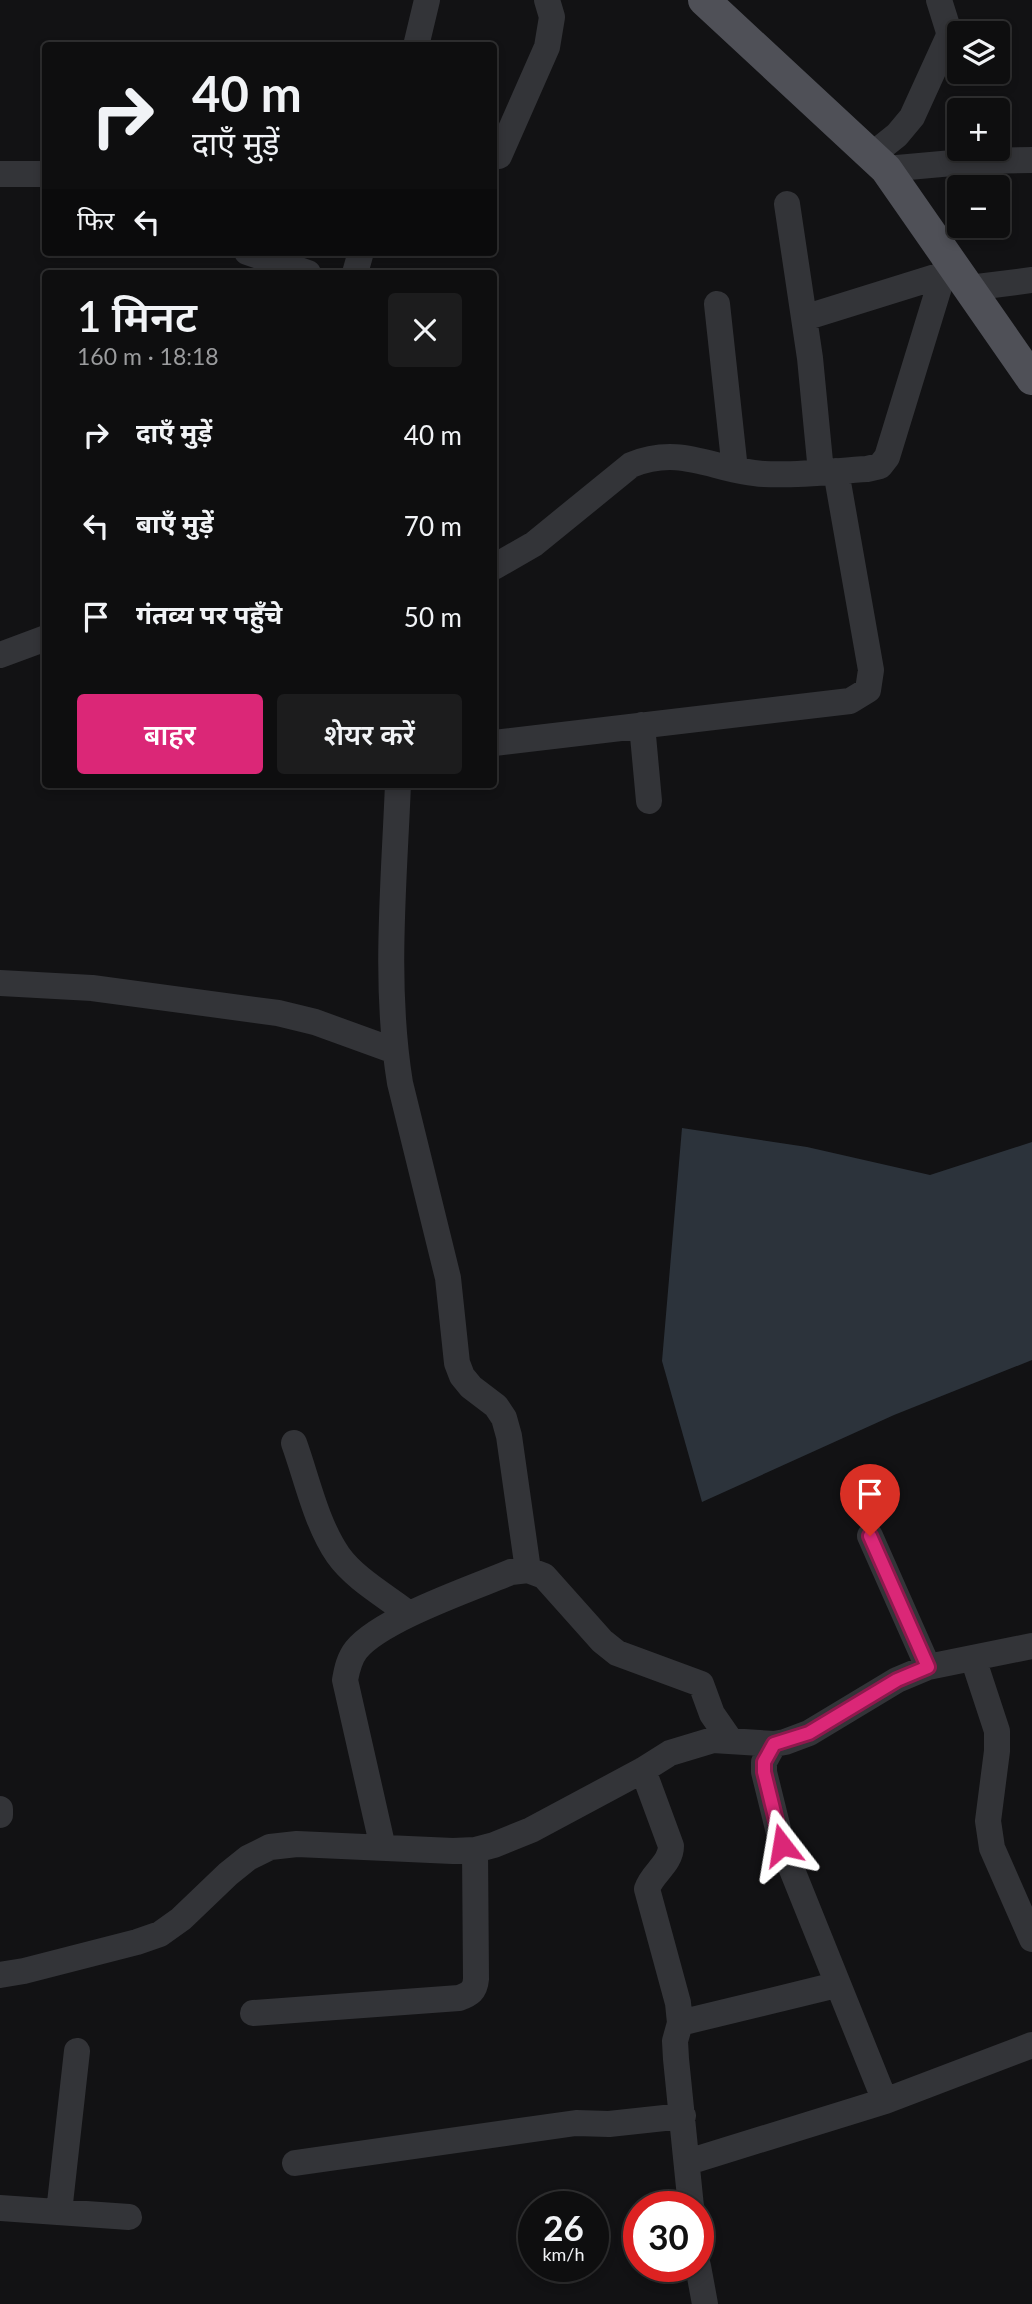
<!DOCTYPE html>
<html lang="hi">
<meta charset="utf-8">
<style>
body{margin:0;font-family:Lato,"Noto Sans Devanagari",sans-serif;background:#1c1c1d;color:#f1f3f6;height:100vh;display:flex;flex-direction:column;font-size:26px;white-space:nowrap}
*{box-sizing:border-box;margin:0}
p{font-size:23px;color:#9b9c9e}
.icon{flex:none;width:38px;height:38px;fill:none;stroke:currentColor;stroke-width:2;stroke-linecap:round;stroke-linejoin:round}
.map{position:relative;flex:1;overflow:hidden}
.details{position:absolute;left:42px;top:270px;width:455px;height:518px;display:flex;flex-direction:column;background:#0e0e0f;border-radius:7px;box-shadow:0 4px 10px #0003,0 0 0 2px #2e2e2f}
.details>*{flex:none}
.hud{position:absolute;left:42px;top:42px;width:455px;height:214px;border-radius:7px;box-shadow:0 4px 10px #0003,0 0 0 2px #2e2e2f;background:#0e0e0f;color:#f1f3f6;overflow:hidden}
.buttons{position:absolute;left:947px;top:21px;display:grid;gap:14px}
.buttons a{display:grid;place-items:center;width:63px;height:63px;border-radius:7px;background:#0e0e0f;box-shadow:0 4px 10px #0003,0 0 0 2px #2e2e2f;font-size:35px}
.speed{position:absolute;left:518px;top:2191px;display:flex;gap:14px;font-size:35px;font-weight:700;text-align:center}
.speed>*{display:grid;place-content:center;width:91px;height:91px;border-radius:50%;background:#0e0e0f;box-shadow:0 4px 10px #0003,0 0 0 2px #2e2e2f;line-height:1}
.speed small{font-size:18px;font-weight:400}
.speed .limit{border:10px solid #d22;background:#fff;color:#111}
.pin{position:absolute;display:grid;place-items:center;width:60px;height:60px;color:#fff;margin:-72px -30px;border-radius:50% 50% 50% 0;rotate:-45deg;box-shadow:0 0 7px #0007}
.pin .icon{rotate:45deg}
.me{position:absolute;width:77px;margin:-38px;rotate:346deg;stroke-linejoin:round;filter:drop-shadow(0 0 5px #0008)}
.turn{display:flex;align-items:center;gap:24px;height:147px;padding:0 35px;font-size:32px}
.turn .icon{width:91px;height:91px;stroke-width:2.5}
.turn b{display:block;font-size:49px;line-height:60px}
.then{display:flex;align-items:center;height:66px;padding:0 35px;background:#0003;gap:14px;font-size:26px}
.round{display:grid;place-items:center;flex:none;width:74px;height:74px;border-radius:7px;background:#1c1c1d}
.overview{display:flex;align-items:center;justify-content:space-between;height:119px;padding:0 35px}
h1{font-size:42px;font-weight:600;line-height:52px}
.action{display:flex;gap:14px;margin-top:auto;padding:14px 35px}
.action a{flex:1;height:80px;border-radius:7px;background:#db2777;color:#fff;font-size:28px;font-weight:600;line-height:80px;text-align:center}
.action a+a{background:#1c1c1d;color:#f1f3f6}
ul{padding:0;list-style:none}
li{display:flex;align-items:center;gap:21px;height:91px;padding:0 35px}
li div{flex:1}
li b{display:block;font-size:26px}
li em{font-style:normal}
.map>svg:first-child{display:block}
</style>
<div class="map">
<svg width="1032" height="2304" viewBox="0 0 1032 2304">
<rect width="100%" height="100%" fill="#121214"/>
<path fill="#2c333b" d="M682,1128L807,1147L930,1175L1032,1142V1360L894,1415L702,1502L662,1361Z"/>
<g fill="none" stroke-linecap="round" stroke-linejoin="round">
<path stroke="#333438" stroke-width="26" d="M416,46L427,0
M872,155L897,135L912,117L948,38L949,32L939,0
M499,156L547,47L552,17L547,0
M886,169L975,161L1032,160
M0,174H46
M787,204L810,358L821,472
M247,252L308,273
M355,273L361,252
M969,288L1032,280
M717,304L735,470
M804,318L942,275
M494,567L534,544L631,465C682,444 714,471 764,474C798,476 834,471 867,469L880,466L887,457L948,258
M0,655L46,638
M642,725L649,801
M494,743L850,701L868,690L871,670L836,471
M398,784C394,883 384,985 400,1083L448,1278L457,1363L462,1376L471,1387L496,1406L504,1418L509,1436L528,1570
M0,983L92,988L278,1013L315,1022L395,1051
M294,1443C307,1479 316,1523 338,1555C355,1579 386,1596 409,1614
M870,1536L928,1667
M973,1658L997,1731V1751L988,1821L992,1848L1032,1939
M643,1770L671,1846C671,1864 652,1873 647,1889L678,2003L680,2023L675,2041L676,2059L691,2207
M0,1809V1815
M383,1848L345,1680C347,1669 349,1659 356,1650C381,1619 473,1588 511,1572L528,1570L544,1576L602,1641L617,1653L701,1684L712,1714L730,1740
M0,1975L24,1971L137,1942L160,1934L181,1919L228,1874L248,1858L270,1847L297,1844L453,1851L475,1850L494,1845L531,1830L643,1770L670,1753L713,1740L774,1744L785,1742L809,1733L897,1680L928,1667L1032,1646
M253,2013L459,1998C470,1994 475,1991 476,1979L475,1850
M680,2023L836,1985
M885,2101L1032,2045
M688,2162L885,2101L782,1845L764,1772V1762L774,1744
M295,2163L576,2123L609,2124L683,2116
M0,2208L129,2217
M59,2212L77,2051
M698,2266L705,2304"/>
<path stroke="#4f5057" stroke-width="32" d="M704,0L886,169L1032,379"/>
</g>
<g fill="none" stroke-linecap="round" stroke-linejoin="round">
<g stroke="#8e194d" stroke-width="18">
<path id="route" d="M782,1845L764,1772V1762L774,1744L809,1733L897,1680L928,1667L870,1536"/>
</g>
<use href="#route" stroke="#db2777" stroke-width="12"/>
</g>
</svg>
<div class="buttons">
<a><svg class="icon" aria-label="layers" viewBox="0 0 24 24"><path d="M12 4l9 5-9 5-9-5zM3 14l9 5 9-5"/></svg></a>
<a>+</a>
<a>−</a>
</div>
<div class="speed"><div>26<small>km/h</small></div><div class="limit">30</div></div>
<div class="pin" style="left:870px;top:1536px;background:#d93025"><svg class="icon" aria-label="arrive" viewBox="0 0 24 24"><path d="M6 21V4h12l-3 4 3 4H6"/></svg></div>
<svg class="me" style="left:782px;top:1845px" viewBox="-20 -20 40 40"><path d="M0-17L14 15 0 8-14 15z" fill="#db2777" stroke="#fff" stroke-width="4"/></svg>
<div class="hud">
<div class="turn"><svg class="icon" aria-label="right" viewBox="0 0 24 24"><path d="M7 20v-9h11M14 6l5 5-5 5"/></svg><div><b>40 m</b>दाएँ मुड़ें</div></div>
<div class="then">फिर<svg class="icon" aria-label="left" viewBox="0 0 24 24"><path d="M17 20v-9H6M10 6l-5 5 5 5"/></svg></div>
</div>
<section class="details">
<div class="overview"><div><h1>1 मिनट</h1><p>160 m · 18:18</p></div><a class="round"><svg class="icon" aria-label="close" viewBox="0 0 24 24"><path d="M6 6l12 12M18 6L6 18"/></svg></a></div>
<ul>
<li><svg class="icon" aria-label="right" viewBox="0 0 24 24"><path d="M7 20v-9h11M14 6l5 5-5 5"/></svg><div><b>दाएँ मुड़ें</b></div><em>40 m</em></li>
<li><svg class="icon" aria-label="left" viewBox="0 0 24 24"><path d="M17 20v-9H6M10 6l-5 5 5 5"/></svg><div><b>बाएँ मुड़ें</b></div><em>70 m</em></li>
<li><svg class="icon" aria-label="arrive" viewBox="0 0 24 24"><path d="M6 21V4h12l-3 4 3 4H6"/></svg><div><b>गंतव्य पर पहुँचे</b></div><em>50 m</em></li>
</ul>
<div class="action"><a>बाहर</a><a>शेयर करें</a></div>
</section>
</div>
